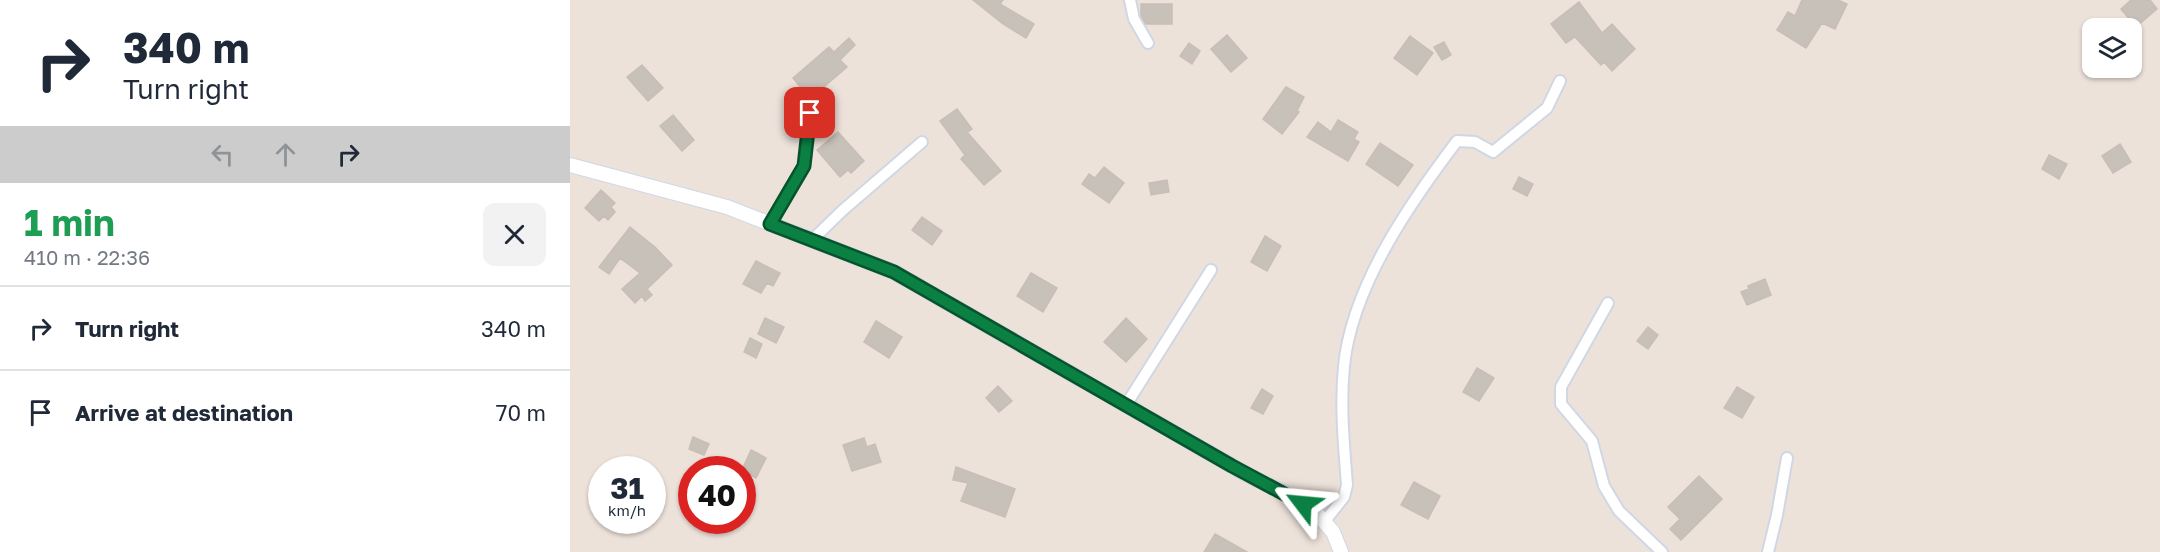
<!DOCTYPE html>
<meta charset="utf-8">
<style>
body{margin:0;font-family:"Golos Text",sans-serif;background:#f2f2f3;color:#1f2937;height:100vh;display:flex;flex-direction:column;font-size:22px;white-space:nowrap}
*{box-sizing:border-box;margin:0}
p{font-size:20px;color:#747a83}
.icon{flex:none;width:33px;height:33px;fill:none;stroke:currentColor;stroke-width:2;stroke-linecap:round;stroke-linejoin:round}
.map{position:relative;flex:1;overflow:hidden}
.drawer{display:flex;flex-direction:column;background:#fff;width:570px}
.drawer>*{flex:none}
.top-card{background:#fff;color:#1f2937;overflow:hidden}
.tools{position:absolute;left:1512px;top:18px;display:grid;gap:12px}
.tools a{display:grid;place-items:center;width:60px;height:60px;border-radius:12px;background:#fff;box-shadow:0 2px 4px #0004;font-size:30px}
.speed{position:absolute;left:18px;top:456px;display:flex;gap:12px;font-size:30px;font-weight:700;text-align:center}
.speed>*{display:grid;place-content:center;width:78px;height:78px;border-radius:50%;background:#fff;box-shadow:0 2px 4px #0004;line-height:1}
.speed small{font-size:15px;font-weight:400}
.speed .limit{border:9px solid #d22;background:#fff;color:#111}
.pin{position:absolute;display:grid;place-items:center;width:51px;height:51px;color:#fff;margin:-26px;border-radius:12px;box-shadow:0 3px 9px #0006}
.me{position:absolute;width:66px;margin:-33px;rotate:299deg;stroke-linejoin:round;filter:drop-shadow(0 0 4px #0008)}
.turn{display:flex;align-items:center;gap:21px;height:126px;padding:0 24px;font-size:27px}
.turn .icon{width:78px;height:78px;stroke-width:2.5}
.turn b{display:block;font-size:42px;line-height:51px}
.lanes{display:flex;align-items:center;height:57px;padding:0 24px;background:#0003;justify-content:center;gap:30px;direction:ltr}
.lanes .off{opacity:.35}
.round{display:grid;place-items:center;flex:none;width:63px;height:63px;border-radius:12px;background:#f2f2f3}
.head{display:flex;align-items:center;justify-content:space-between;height:102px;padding:0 24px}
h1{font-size:36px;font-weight:700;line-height:45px;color:#1e9e55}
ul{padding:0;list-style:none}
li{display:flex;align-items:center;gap:18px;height:84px;padding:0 24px;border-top:2px solid #e0e1e3}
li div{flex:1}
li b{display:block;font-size:22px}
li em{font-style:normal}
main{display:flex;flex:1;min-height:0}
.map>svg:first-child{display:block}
</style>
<main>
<section class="drawer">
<div class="top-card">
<div class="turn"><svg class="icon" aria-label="right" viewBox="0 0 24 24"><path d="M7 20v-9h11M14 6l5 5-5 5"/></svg><div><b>340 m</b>Turn right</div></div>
<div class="lanes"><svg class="icon off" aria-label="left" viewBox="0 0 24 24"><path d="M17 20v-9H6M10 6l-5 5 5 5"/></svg><svg class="icon off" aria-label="ahead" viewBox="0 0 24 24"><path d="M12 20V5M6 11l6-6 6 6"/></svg><svg class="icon" aria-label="right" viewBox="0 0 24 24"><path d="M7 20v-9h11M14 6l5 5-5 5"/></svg></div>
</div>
<div class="head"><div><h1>1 min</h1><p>410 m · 22:36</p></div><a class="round"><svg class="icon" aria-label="close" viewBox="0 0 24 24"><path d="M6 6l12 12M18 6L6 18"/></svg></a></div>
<ul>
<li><svg class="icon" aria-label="right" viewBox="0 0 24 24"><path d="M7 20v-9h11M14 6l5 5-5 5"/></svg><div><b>Turn right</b></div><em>340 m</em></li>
<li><svg class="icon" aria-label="arrive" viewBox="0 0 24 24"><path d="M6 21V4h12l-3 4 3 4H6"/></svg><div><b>Arrive at destination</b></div><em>70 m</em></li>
</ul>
</section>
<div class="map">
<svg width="1590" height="552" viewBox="0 0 1590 552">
<rect width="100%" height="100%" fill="#ede2da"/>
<path fill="#c7c1b9" stroke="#c9beb4" stroke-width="1.5" d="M403,0H433L430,4L464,24L456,38L433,24Z
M1232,0H1268L1277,4L1265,29L1252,23L1236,48L1207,30L1218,12L1225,16Z
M1561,0H1580L1587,9L1566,27L1551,9Z
M1009,2L1032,33L1042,24L1065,49L1042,71L1034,62L1031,65L1005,37L996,43L981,24Z
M571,4H602V24H575L571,16Z
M657,35L677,58L661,72L641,49Z
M840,36L863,53L847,75L824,58Z
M279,38L285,45L270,60L277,67L240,99L223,78L259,47L264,52Z
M874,42L881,55L872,60L864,47Z
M619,43L630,51L622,64L610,56Z
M72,65L93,88L78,101L57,77Z
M716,87L734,97L727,111L729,112L712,134L693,119Z
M387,109L402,129L397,132L431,171L414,185L391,159L395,155L370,121Z
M103,115L124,140L112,151L90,126Z
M768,120L788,132L784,139L789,142L778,161L737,137L748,122L761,132Z
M268,132L294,161L281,173L278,170L270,177L247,150Z
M810,143L843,165L828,186L796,164Z
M1550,144L1561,162L1543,173L1532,156Z
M1479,155L1497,164L1489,179L1472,169Z
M534,167L554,183L539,203L512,184L519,174L525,178Z
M949,177L963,184L957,196L943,189Z
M597,180L599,192L581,195L579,183Z
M31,190L45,203L41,207L45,212L38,220L34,216L29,221L15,208Z
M352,217L372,231L362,245L342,230Z
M60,227L85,247L102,265L77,289L82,295L75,301L72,296L65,303L52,289L70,273L50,258L39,274L29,267Z
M695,236L711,246L697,271L681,262Z
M186,261L210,273L203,286L197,283L191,293L173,284Z
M461,273L487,288L473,312L447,296Z
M1195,279L1201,295L1177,305L1171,292L1179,289L1178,286Z
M195,318L214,327L206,343L188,334Z
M556,318L577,339L556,362L534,342Z
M306,321L332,337L319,358L294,342Z
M1078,327L1088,335L1078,349L1067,341Z
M180,338L192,344L186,358L174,352Z
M907,368L924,378L909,401L893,392Z
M428,386L442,401L429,412L416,398Z
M1167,387L1184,397L1172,418L1154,408Z
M692,389L703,396L693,414L681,408Z
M123,437L139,444L134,455L119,449Z
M294,438L297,447L305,444L311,462L282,471L273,445Z
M181,450L196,458L186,478L172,470Z
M386,467L445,489L435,517L391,501L398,483L383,480Z
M1129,476L1152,499L1111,540L1100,529L1110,519L1098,507Z
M844,482L870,496L858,519L831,505Z
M645,534L677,552H634Z"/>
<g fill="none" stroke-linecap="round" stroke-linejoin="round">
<g stroke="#d0d7e4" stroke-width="14">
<path id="minor" d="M560,0L564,19L578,43
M200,224L234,166L240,113
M241,241L273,210L352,142
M1038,303L991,387V404L1022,441L1034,486L1049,511L1092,552
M556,405L641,270
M755,521L774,497L777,485C774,445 770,406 774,366C782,286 840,203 887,141L905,142L923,152L977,108L990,81
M1198,552L1207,515L1217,458"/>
</g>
<g stroke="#d0d7e4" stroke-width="16">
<path id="tertiary" d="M0,165L157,207L324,272L676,474L716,494L748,515L763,532L771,552"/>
</g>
<use href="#minor" stroke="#fff" stroke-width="10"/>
<use href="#tertiary" stroke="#fff" stroke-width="14"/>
</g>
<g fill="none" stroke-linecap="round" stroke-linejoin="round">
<g stroke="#07532c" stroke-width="15">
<path id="route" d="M240,113L234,166L200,224L324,272L662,466L733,504"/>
</g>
<use href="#route" stroke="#0b8043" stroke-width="10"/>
</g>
</svg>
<div class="tools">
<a><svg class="icon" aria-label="layers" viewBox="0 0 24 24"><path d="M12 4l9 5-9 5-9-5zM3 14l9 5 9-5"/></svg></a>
</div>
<div class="speed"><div>31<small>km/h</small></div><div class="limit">40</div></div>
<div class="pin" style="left:240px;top:113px;background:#d93025"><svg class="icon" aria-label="arrive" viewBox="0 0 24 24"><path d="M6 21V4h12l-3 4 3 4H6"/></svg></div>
<svg class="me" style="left:733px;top:504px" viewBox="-20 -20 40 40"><path d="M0-17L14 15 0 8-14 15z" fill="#0b8043" stroke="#fff" stroke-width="4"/></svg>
</div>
</main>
